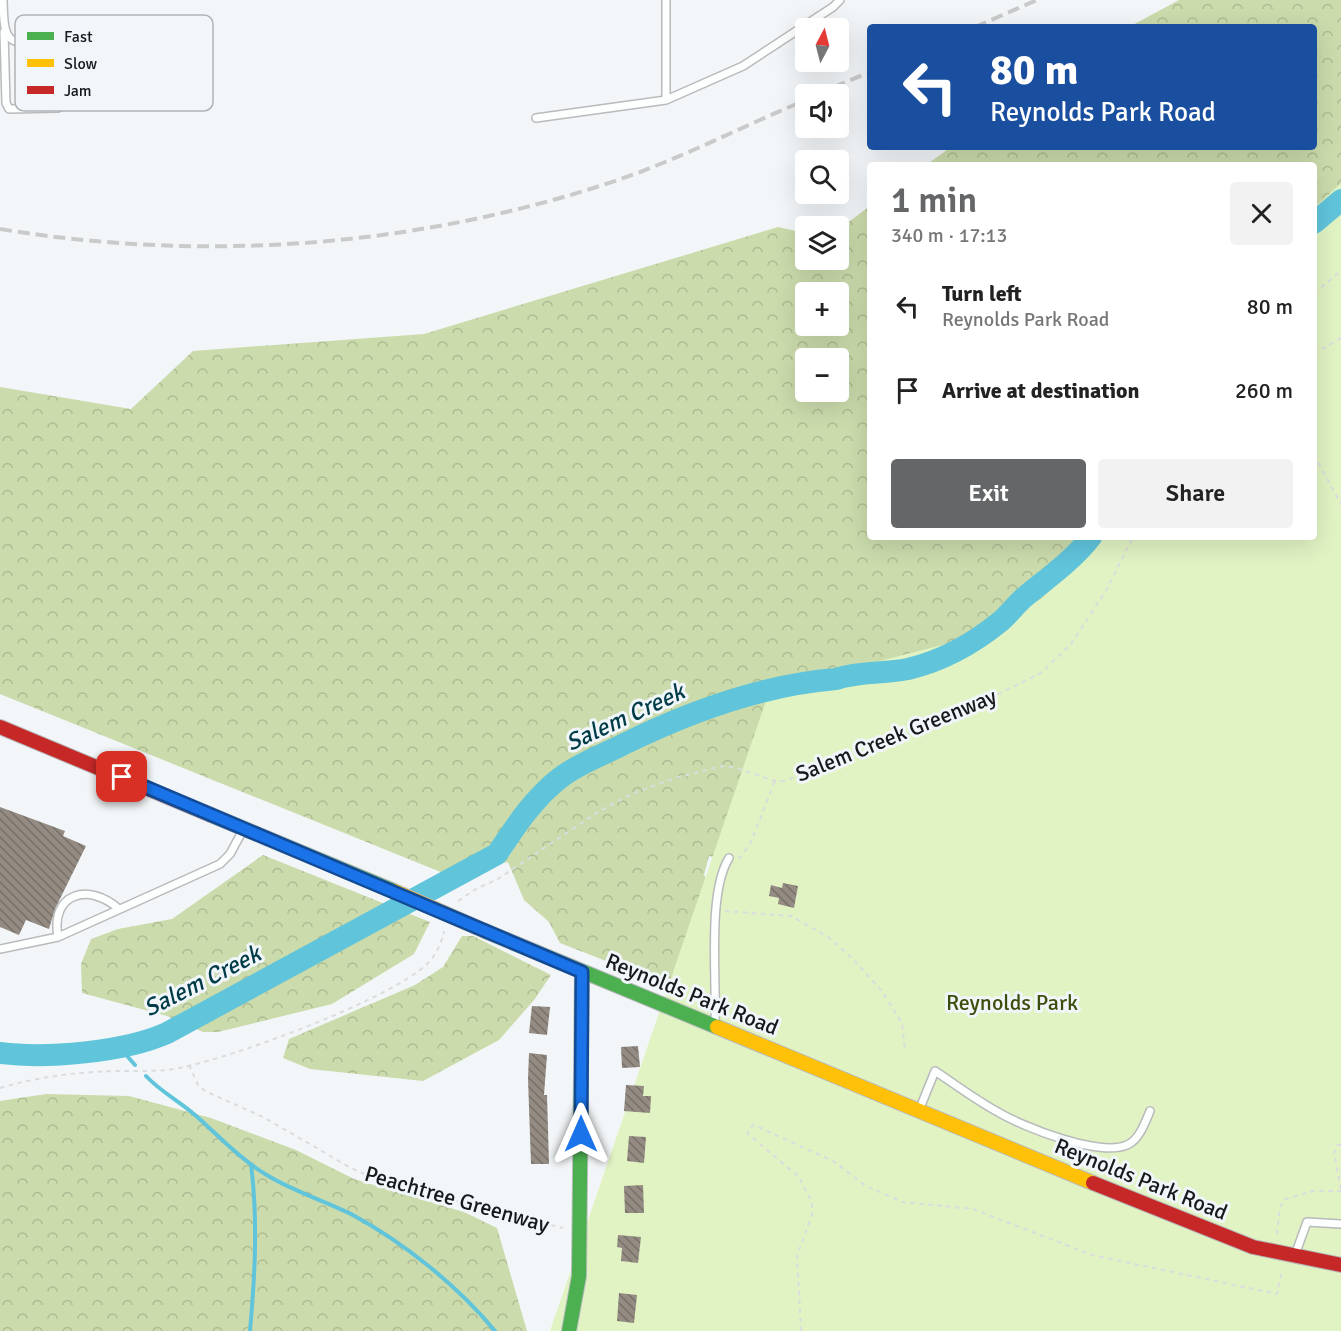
<!DOCTYPE html>
<meta charset="utf-8">
<style>
body{margin:0;font-family:Signika,sans-serif;background:#f2f2f2;color:#222;height:100vh;display:flex;flex-direction:column;font-size:22px;white-space:nowrap}
*{box-sizing:border-box;margin:0}
p{font-size:20px;color:#767676}
.icon{flex:none;width:33px;height:33px;fill:none;stroke:currentColor;stroke-width:2;stroke-linecap:round;stroke-linejoin:round}
.map{position:relative;flex:1;overflow:hidden}
.details{position:absolute;left:867px;top:162px;width:450px;height:378px;display:flex;flex-direction:column;background:#fff;border-radius:6px;box-shadow:0 6px 24px #0002}
.details>*{flex:none}
.hud{position:absolute;left:867px;top:24px;width:450px;height:126px;border-radius:6px;box-shadow:0 6px 24px #0002;background:#1a4fa0;color:#fff;overflow:hidden}
.needle{width:39px;rotate:7deg}
.fabs{position:absolute;left:795px;top:18px;display:grid;gap:12px}
.fabs a{display:grid;place-items:center;width:54px;height:54px;border-radius:6px;background:#fff;box-shadow:0 6px 24px #0002;font-size:30px}
.pin{position:absolute;display:grid;place-items:center;width:51px;height:51px;color:#fff;margin:-26px;border-radius:12px;box-shadow:0 3px 9px #0006}
.me{position:absolute;width:66px;margin:-33px;rotate:0deg;stroke-linejoin:round;filter:drop-shadow(0 0 4px #0008)}
.turn{display:flex;align-items:center;gap:21px;height:126px;padding:0 24px;font-size:27px}
.turn .icon{width:78px;height:78px;stroke-width:2.5}
.turn b{display:block;font-size:42px;line-height:51px}
.round{display:grid;place-items:center;flex:none;width:63px;height:63px;border-radius:6px;background:#f2f2f2}
.summary{display:flex;align-items:center;justify-content:space-between;height:102px;padding:0 24px}
h1{font-size:36px;font-weight:600;line-height:45px;color:#646668}
.cta{display:flex;gap:12px;margin-top:auto;padding:12px 24px}
.cta a{flex:1;height:69px;border-radius:6px;background:#646668;color:#fff;font-size:24px;font-weight:600;line-height:69px;text-align:center}
.cta a+a{background:#f2f2f2;color:#222}
ul{padding:0;list-style:none}
li{display:flex;align-items:center;gap:18px;height:84px;padding:0 24px}
li div{flex:1}
li b{display:block;font-size:22px}
li em{font-style:normal}
.map>svg:first-child{display:block}
</style>
<div class="map">
<svg width="1341" height="1331" viewBox="0 0 1341 1331">
<defs>
<pattern id="forest-crowns" width="20" height="18" patternUnits="userSpaceOnUse" patternTransform="scale(1.5)"><rect width="20" height="18" fill="#cbdbac"/><path d="M2 6a3 3 0 1 1 6 0M12 15a3 3 0 1 1 6 0" fill="none" stroke="#aebb93"/></pattern>
<pattern id="building-back-hatch" width="6" height="6" patternUnits="userSpaceOnUse" patternTransform="scale(1.5)"><rect width="6" height="6" fill="#948b82"/><path d="M-1 5l2 2M0 0l6 6M5-1l2 2" fill="none" stroke="#78716a"/></pattern>
</defs>
<rect width="100%" height="100%" fill="#f3f6f8"/>
<path fill="url(#forest-crowns)" fill-rule="evenodd" d="M1179,0H1341V266L1314,284V165H926L951,147H1314V27H1129Z
M870,206V537H1287L738,864L709,856L704,875L734,926L711,1002L560,943L549,922L524,900L508,862L448,875L0,694V387L131,409L193,351L424,334L778,227L805,233L806,260H838L839,229ZM806,292H838V326H806ZM806,358H838V392H806Z
M263,855L430,922L414,954L332,1004L218,1032H203L167,1016L82,993L81,964L91,939L118,929L172,919Z
M462,936H473L551,975L534,1000L499,1040L423,1081L310,1069L283,1058L289,1039L415,985L443,967Z
M46,1094L129,1096L211,1118L296,1150L354,1179L464,1212L497,1228L527,1331H0V1101Z"/>
<path fill="#e1f3c3" d="M1341,183V1331H550L770,689L958,641L1041,599L1104,537H1314V208Z"/>
<g fill="none" stroke-linecap="round" stroke-linejoin="round">
<path stroke="#60c4db" stroke-width="4" d="M120,1048L135,1065
M146,1076C161,1092 179,1101 195,1115C218,1135 239,1158 265,1174C292,1191 323,1200 351,1214C403,1242 457,1285 495,1331
M250,1331C255,1275 258,1220 251,1164"/>
<path stroke="#60c4db" stroke-width="22" d="M1314,223L1341,200
M0,1053C46,1059 125,1052 167,1033L497,854C515,827 533,799 560,778C579,763 603,755 624,744C691,711 762,685 836,679C859,671 884,674 908,669C942,661 974,643 1001,621C1010,613 1017,603 1027,595C1049,577 1073,560 1091,537"/>
</g>
<path fill="url(#building-back-hatch)" d="M0,807L65,831L63,836L86,846L55,909L49,929L26,920L19,935L0,927Z
M783,883L798,886L794,908L778,904L779,898L769,896L771,885L782,888Z
M532,1006L550,1007L547,1035L529,1033Z
M638,1046L640,1067L622,1068L621,1047Z
M529,1053L547,1055L544,1095H547L549,1164H531L528,1079Z
M626,1085L644,1086L643,1096H651L650,1113L624,1111Z
M629,1136L646,1137L644,1163L627,1161Z
M643,1185L644,1213H625L624,1186Z
M618,1235L641,1237L638,1263L621,1261L622,1248L617,1247Z
M619,1293L637,1295L634,1323L617,1321Z"/>
<g fill="none" stroke-linecap="round" stroke-linejoin="round">
<g stroke="#b8babc" stroke-width="10">
<path id="lane" d="M3,0C4,47 8,44 53,42
M4,32L6,103L9,109L58,108
M666,100V0
M536,118L666,100L743,66L833,7L840,0
M58,937C50,893 89,882 119,909
M0,949L58,937L220,864L230,854L243,830
M715,1023C717,980 707,893 729,858
M920,1108L935,1071C956,1085 976,1100 998,1112C1023,1127 1099,1157 1127,1145C1139,1140 1145,1123 1150,1111
M1295,1255L1307,1222L1341,1224"/>
</g>
<g stroke="#b8babc" stroke-width="16">
<path id="fast" d="M211,815L394,891
M485,931L717,1027
M569,1331L579,1276L582,972"/>
</g>
<g stroke="#b8babc" stroke-width="16">
<path id="slow" d="M717,1027L1093,1183"/>
</g>
<g stroke="#b8babc" stroke-width="16">
<path id="jam" d="M0,727L211,815
M1093,1183L1253,1247L1341,1265"/>
</g>
<path stroke="#dbdcdd" stroke-width="2" stroke-dasharray="4.5 4.5" stroke-linecap="butt" d="M1314,293L1341,271
M1314,354L1341,338
M1314,455L1341,504
M739,859L750,844L775,781
M458,901L476,889L498,879L598,812L634,793L675,778L722,766L737,768L775,781H784L884,744L986,700L1041,673L1071,644L1107,589L1133,537
M725,911L791,916L828,937L850,956L881,990L902,1023L905,1052
M189,1065L198,1085L205,1091L263,1117L351,1168L382,1182L563,1228
M0,1088C31,1079 62,1074 94,1072C118,1070 143,1072 167,1070C219,1064 393,999 428,963C436,955 442,942 444,931
M1341,1145H1337L1334,1153L1341,1190
M1277,1234L1280,1207L1285,1199L1313,1191H1341
M801,1331L797,1256L812,1215V1202L798,1176L748,1134L749,1129L754,1125L833,1161L866,1186L903,1202L973,1209L1092,1255L1277,1294L1282,1271"/>
<use href="#lane" stroke="#fdfefe" stroke-width="7"/>
<use href="#fast" stroke="#4caf50" stroke-width="14"/>
<use href="#slow" stroke="#ffc107" stroke-width="14"/>
<use href="#jam" stroke="#c62828" stroke-width="14"/>
<path stroke="#c9caca" stroke-width="4" stroke-dasharray="12 6" stroke-linecap="butt" d="M975,27L1037,0
M817,94L870,72
M0,229C207,263 419,247 618,180C682,158 743,126 806,100"/>
<g stroke="#b8babc" stroke-width="16" stroke-linecap="butt">
<path id="slow-bridge" d="M394,891L485,931"/>
</g>
<use href="#slow-bridge" stroke="#ffc107" stroke-width="14"/>
</g>
<g fill="none" stroke-linecap="round" stroke-linejoin="round">
<g stroke="#114b97" stroke-width="15">
<path id="route" d="M122,777L582,972L581,1134"/>
</g>
<use href="#route" stroke="#1a73e8" stroke-width="10"/>
</g>
<g text-anchor="middle" dominant-baseline="central" stroke-width="6" stroke-linejoin="round" paint-order="stroke">
<g font-size="22" fill="#17191a" stroke="#f1f6fa">
<text transform="translate(896 735) rotate(-22)">Salem Creek Greenway</text>
<text transform="translate(692 994) rotate(22)">Reynolds Park Road</text>
<text transform="translate(1141 1179) rotate(22)">Reynolds Park Road</text>
<text transform="translate(457 1199) rotate(16)">Peachtree Greenway</text>
</g>
<g font-size="22" fill="#3d4e0c" stroke="#f1f6fa">
<text x="1012" y="1002">Reynolds Park</text>
</g>
<g font-size="24" font-style="italic" fill="#003b48" stroke="#f1f6fa">
<text transform="translate(625 717) rotate(-25)">Salem Creek</text>
<text transform="translate(202 981) rotate(-27)">Salem Creek</text>
</g>
</g>
<rect x="15" y="15" width="198" height="96" rx="9" fill="#f1f6fa" stroke="#b0b4b7" stroke-width="1.5"/>
<rect x="27" y="32" width="27" height="8" fill="#4caf50"/>
<rect x="27" y="59" width="27" height="8" fill="#ffc107"/>
<rect x="27" y="86" width="27" height="8" fill="#c62828"/>
<g font-size="16" fill="#17191a">
<text x="64" y="42">Fast</text>
<text x="64" y="69">Slow</text>
<text x="64" y="96">Jam</text>
</g>
</svg>
<div class="fabs">
<a><svg class="needle" viewBox="-14 -14 28 28"><path d="M0-13l5 13h-10z" fill="#e53935"/><path d="M0 13l5-13h-10z" fill="#767676"/></svg></a>
<a><svg class="icon" aria-label="sound" viewBox="0 0 24 24"><path d="M4 9h4l5-4v14l-5-4H4zM17 9q2 3 0 6"/></svg></a>
<a><svg class="icon" aria-label="search" viewBox="0 0 24 24"><circle cx="10" cy="10" r="6"/><path d="M15 15l6 6"/></svg></a>
<a><svg class="icon" aria-label="layers" viewBox="0 0 24 24"><path d="M12 4l9 5-9 5-9-5zM3 14l9 5 9-5"/></svg></a>
<a>+</a>
<a>−</a>
</div>
<div class="pin" style="left:122px;top:777px;background:#d93025"><svg class="icon" aria-label="arrive" viewBox="0 0 24 24"><path d="M6 21V4h12l-3 4 3 4H6"/></svg></div>
<svg class="me" style="left:581px;top:1134px" viewBox="-20 -20 40 40"><path d="M0-17L14 15 0 8-14 15z" fill="#1a73e8" stroke="#fff" stroke-width="4"/></svg>
<div class="hud">
<div class="turn"><svg class="icon" aria-label="left" viewBox="0 0 24 24"><path d="M17 20v-9H6M10 6l-5 5 5 5"/></svg><div><b>80 m</b>Reynolds Park Road</div></div>
</div>
<section class="details">
<div class="summary"><div><h1>1 min</h1><p>340 m · 17:13</p></div><a class="round"><svg class="icon" aria-label="close" viewBox="0 0 24 24"><path d="M6 6l12 12M18 6L6 18"/></svg></a></div>
<ul>
<li><svg class="icon" aria-label="left" viewBox="0 0 24 24"><path d="M17 20v-9H6M10 6l-5 5 5 5"/></svg><div><b>Turn left</b><p>Reynolds Park Road</p></div><em>80 m</em></li>
<li><svg class="icon" aria-label="arrive" viewBox="0 0 24 24"><path d="M6 21V4h12l-3 4 3 4H6"/></svg><div><b>Arrive at destination</b></div><em>260 m</em></li>
</ul>
<div class="cta"><a>Exit</a><a>Share</a></div>
</section>
</div>
